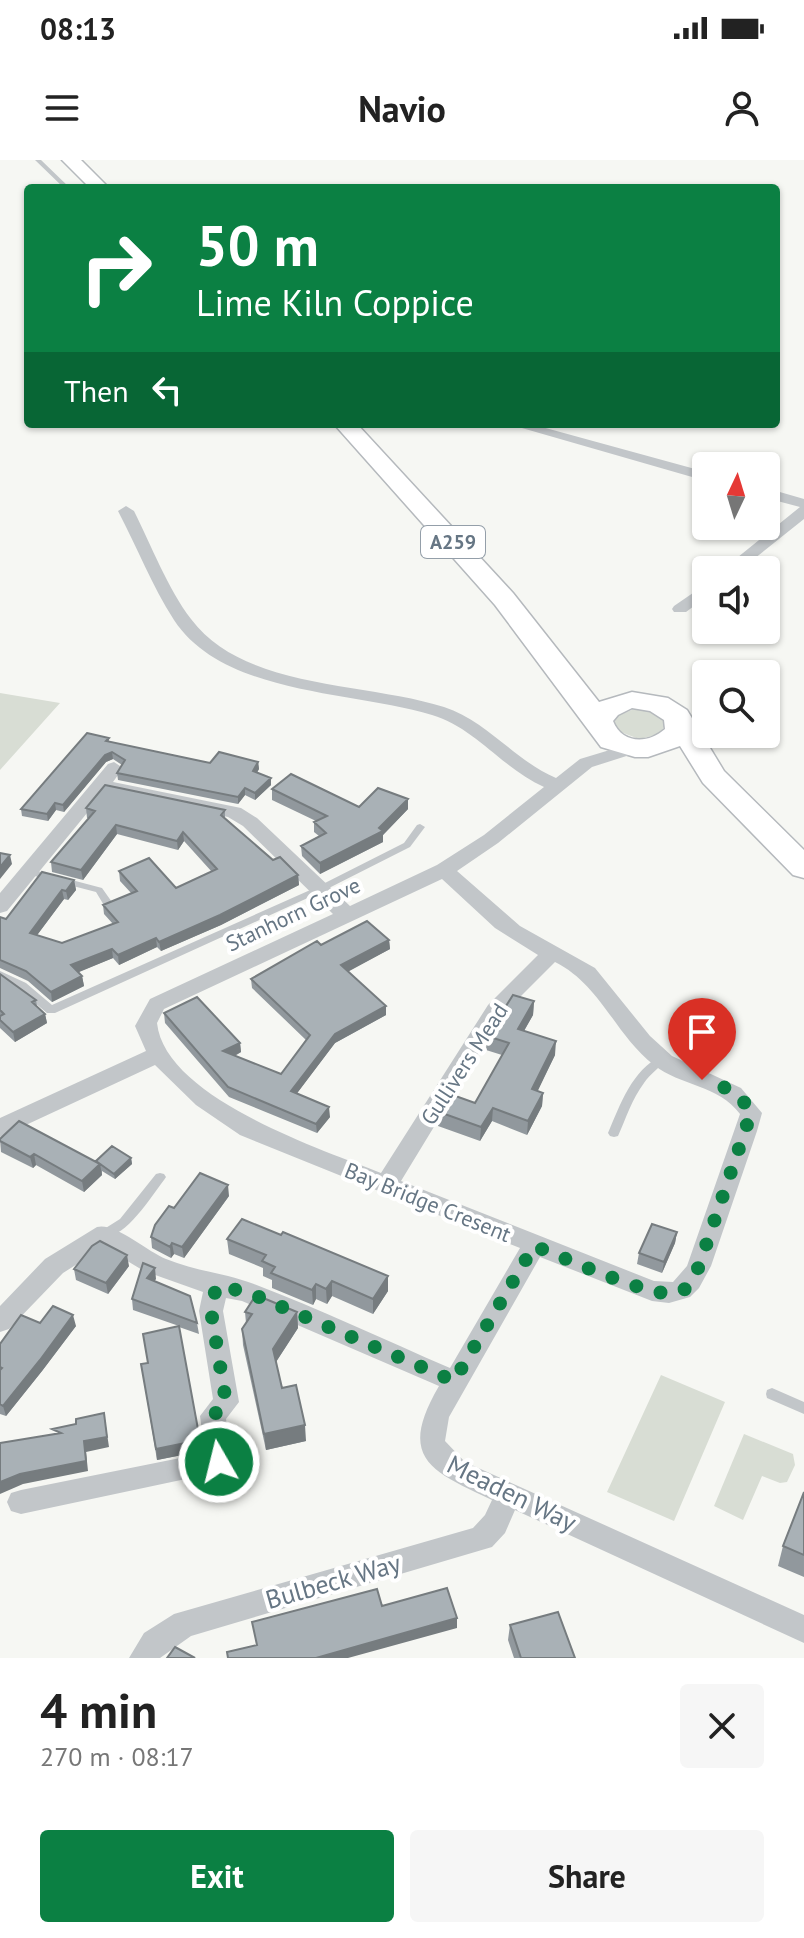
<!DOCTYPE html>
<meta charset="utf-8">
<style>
body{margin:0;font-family:"PT Sans",sans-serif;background:#f6f6f6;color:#222;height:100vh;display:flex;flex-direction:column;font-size:30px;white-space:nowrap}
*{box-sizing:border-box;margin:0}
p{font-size:26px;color:#767676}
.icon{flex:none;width:44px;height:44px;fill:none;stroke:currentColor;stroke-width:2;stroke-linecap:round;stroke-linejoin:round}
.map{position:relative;height:1498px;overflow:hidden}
.details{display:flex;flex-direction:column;background:#fff;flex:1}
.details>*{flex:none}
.hud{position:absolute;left:24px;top:24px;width:756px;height:244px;border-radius:8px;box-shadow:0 2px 6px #0004;background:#0b8043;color:#fff;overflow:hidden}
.needle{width:52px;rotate:4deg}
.tools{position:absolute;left:692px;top:292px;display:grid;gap:16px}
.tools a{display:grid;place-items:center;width:88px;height:88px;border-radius:8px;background:#fff;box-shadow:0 2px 6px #0004;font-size:40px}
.pin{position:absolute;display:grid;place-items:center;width:68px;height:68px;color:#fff;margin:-82px -34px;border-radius:50% 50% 50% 0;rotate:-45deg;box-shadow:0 0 8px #0007}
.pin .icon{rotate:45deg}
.me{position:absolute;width:88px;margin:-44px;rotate:352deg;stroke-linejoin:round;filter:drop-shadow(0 0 6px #0008)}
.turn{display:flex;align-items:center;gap:28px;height:168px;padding:0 40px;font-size:36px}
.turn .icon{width:104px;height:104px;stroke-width:2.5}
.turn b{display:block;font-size:56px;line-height:68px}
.then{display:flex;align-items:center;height:76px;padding:0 40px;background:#0003;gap:16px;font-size:30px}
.round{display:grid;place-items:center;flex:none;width:84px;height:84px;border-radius:8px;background:#f6f6f6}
.overview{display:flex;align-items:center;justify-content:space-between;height:136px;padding:0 40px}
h1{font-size:48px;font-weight:700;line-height:60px}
.cta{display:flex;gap:16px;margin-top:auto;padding:16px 40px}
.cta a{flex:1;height:92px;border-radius:8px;background:#0b8043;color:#fff;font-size:32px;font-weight:700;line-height:92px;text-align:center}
.cta a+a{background:#f6f6f6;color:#222}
.status{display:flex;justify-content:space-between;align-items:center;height:56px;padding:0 40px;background:#fff;direction:ltr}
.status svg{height:22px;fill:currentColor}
header{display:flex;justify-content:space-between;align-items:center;height:104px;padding:0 40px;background:#fff;font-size:36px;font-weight:700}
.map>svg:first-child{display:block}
</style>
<div class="status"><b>08:13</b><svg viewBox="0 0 49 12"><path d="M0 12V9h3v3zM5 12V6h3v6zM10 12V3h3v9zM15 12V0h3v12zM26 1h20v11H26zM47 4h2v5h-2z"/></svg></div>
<header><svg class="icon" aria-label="menu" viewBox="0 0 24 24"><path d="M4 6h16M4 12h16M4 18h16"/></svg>Navio<svg class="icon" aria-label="person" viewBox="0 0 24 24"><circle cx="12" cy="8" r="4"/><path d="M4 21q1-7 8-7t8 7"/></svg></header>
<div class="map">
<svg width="804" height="1498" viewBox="0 0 804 1498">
<rect width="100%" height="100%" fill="#f6f7f3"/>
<path fill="#d8ddd4" d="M0,533L60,543L0,610Z
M634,549C647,550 660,552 665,565L660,574L639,579L618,571L613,562L615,557Z
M661,1215L725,1242L674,1361L607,1332Z
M744,1274L793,1294L795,1305L787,1322L780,1323L762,1316L743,1360L714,1346Z"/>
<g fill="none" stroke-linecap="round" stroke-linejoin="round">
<g stroke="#b5b9bd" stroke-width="3">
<path id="primary" d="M62,0H81L109,28H90Z
M334,264H357L513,433L599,542L632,532L668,538L687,550L724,611L804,690V718L793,715L703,623L680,586L648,597H635L601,587L495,445ZM632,548L650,551L664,560L665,569C648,584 622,584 613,561L618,555Z"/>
</g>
<path fill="#c2c6c9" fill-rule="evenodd" d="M35,0H41L70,28H64Z
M158,24L160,25V27L143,28Z
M420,664L425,667L410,687L323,731L55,853H47L18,829L0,819V811L26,823L52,845L317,727L404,683L417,665Z
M30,709L102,728L114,745L109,748L105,747L96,732L27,714L25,712L27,710Z
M661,896L665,897L666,900C659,908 650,914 644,923C632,939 626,958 618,976L614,977L610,976L608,973C620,945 632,910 661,896Z
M160,1013L164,1014L166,1017L164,1020C150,1038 125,1080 101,1077L99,1074L101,1071L120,1059L156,1014Z
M772,1228L804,1242V1254L767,1238L766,1234L767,1230Z"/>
<path fill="#c2c6c9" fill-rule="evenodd" d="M508,264H531L706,312V321Z
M766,328L804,339V359L740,410H722L800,347L766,338Z
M126,346L134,351C151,385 168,429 191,459C244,530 366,522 444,547C487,561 514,600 556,618L580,599L633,583L642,588L639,592L592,607L498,683L457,711L520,766L595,808L650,876L672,896L741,928L762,953L757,971L711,1106L699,1128L690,1137L669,1143L652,1141L540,1097L449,1257L445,1281L465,1302L804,1455V1483L515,1350L505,1373L492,1387L191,1476L160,1498H129L144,1473L174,1454L473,1368L485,1355L492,1340C430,1311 397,1298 439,1226L242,1141L226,1138L223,1151L239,1242L226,1259L232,1302L228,1310L21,1354L11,1351L7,1342L11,1333L21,1330L205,1293L200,1256L213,1239L199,1151L203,1132L144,1111L104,1087L63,1113L9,1169L0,1172V1146L45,1099L97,1067C114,1062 147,1091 166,1099C195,1111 225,1113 254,1124C320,1149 385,1180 450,1208L520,1088L240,975L196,945L155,905L0,977V958L146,891L135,866L150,839L333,754L243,666L228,657L105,631L7,751L0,753V733L108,604L114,602L123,608L113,622L241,648L257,658L350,746L437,705L484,675L544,627C502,608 474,567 432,555C354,531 224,536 174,460C152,426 137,387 118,351ZM442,719L495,768L538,795L488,845L381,1013C321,989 165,938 157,863L164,849ZM555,802C601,825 615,875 654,905C680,926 719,925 740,954L687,1106L673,1122L654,1121L401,1021L502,855Z
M706,424V437L686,452H674L672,449L674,446Z"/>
<use href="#primary" fill="#fff" fill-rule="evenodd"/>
</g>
<path fill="#91989d" d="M109,578V582L210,603L258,602L259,609L257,613L271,625L255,640L245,635L238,644L118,620L117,613L122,605L113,599L106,602L64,652L56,650L48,661L22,656L21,649Z
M272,629L359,647L408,639V649L383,675V682L320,714L302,696L301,686L319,676L314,672V662L316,661L272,640Z
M86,648L225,650V659L273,700L298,715L299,725L221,765L161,791L157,787L119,805L113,798L78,812L82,816L84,826L52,842L28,821L0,808V757L6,759L74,720L76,730L68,740L64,739L37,775L62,783L113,764L104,754L103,745L132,734L120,721L119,711L176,728L212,712L184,681L178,690L117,674L83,720L52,712L51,702L89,658H87Z
M389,780L390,789L348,811L386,846V855L335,883L297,933L330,957L317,973L229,937L165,863L164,853L240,883L241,892L235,896L281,914L306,880L252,828L251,819L321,785Z
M0,814L36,840L37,846L45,854L47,863L15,882L0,868Z
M534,841L533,855L524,871L555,895L537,931L543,933L542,946L527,975L492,961L480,981L438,966L439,952L475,943L502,895L486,890L487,876Z
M0,979L96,1001L131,998L132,1004L115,1019L102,1011V1015L84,1032L36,1005L33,1008L1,992Z
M229,1036L184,1098L174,1094L171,1098L152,1088L151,1077L174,1048Z
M677,1072L675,1083L662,1113L637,1104L639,1093Z
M227,1079L388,1116V1131L373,1154L332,1136L327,1144L316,1139L313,1145L272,1128V1120L263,1116V1108L229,1094Z
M129,1106L108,1134L76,1120L74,1109Z
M156,1119L154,1121L197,1163L199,1174L179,1167L202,1291L157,1300L141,1204L148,1203L179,1166L133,1150L132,1139Z
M245,1152H297L298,1168L276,1202L282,1228L306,1281L266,1290L243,1185L242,1169L246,1163Z
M40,1163L76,1166L42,1211L6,1256L0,1254V1184Z
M804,1332V1417L778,1406L783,1386Z
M510,1465L575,1498H514L508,1480Z"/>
<path fill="#767c7f" d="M112,592L113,599L106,602L64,652L63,645L105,595Z
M258,602L259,609L253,618V611Z
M271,618V625L255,640V633Z
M245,628V635L238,644V637Z
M408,639V649L383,675V682L320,714V703L379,668Z
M55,643L56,650L48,661L47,654Z
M116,665L117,674L83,720L81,710Z
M183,672L184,681L178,690L177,681Z
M10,695L12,704L0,719V707Z
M298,715L299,725L221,765L161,791L159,782Z
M74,720L76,730L68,740L66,731Z
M62,730L64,739L32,782L30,773Z
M156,778L157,787L119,805L118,795Z
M389,780L390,789L342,815L341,805Z
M112,789L113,798L72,815L71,805Z
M82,816L84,826L52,842L51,832Z
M534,841L533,855L517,883L518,869Z
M386,846V855L335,883L292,940L291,931L335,874Z
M45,854L47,863L15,882L13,872Z
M556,881L555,895L532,943V929Z
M240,883L241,892L224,901L223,891Z
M543,933L542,946L527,975L528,961Z
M329,947L330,957L317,973L316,964Z
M493,948L492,961L480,981L481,967Z
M34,994L36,1005L33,1008L30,997Z
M131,998L132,1004L115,1019L114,1014Z
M100,1004L102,1015L84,1032L82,1021Z
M228,1025L229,1036L184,1098L182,1087Z
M677,1072L675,1083L662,1113L664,1102Z
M172,1083L174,1094L171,1098L170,1087Z
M127,1095L129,1106L108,1134L106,1123Z
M155,1108L156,1119L149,1129L147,1118Z
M388,1116V1131L373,1154V1139Z
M332,1121V1136L327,1144L326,1129Z
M316,1124V1139L313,1145L312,1130Z
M297,1152L298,1168L274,1205L273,1189Z
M73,1155L76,1166L42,1211L6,1256L3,1246Z
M104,1253L109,1287L86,1292L88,1311L23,1324L0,1334V1322L84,1281Z
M305,1265L306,1281L266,1290L264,1274Z
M200,1280L202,1291L157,1300L156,1289Z
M457,1458V1468L348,1498H316Z"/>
<path fill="#a9b1b6" stroke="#767c7f" stroke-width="2" d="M87,573L109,578L106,581L210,603L219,592L258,602L253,611L271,618L255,633L245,628L238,637L117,613L125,600L112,592L105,595L63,645L55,643L47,654L21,649Z
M291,614L359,647L378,628L408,639L379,668L383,671L320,703L301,686L326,673L314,662L327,656L272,629Z
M105,625L225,650L221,655L273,700L280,697L298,715L220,755L159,782L156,778L118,795L112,789L71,805L82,816L51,832L26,811L0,800V757L6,759L42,712L74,720L66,731L62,730L30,773L62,783L118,762L103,745L137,731L119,711L149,698L176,728L217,709L183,672L177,681L116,665L81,710L51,702L95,651L86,648Z
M0,693L10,695L0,707Z
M367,761L389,780L341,805L386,846L335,874L291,931L329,947L316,964L228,927L164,853L197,837L240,883L223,891L281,914L310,875L251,819L317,781L321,785Z
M0,814L36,840L32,842L45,854L13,872L0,860V856L4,854L0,850Z
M513,835L534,841L518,869L556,881L532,929L543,933L528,961L493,948L481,967L439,952L450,934L475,943L509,883L487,876Z
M19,961L100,1004L82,1021L34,994L30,997L0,981V979Z
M112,986L131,998L114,1014L96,1001Z
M200,1013L228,1025L182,1087L172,1083L170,1087L151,1077L155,1065L169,1046L174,1048Z
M242,1059L281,1075L283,1072L388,1116L373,1139L332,1121L326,1129L316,1124L312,1130L271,1113L275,1107L262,1101L266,1095L227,1079Z
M652,1064L677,1072L664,1102L639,1093Z
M100,1081L127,1095L106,1123L74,1109L92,1086Z
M143,1103L155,1108L147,1118L190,1136L197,1163L132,1139Z
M256,1135L297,1152L273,1189L282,1228L296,1225L305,1265L264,1274L242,1169L252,1154L245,1152Z
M53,1146L73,1155L40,1200L3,1246L0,1244V1210L2,1208L0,1207V1184L21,1155L40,1163Z
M179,1166L200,1280L156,1289L141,1204L148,1203L143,1174Z
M104,1253L107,1277L84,1281L86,1301L20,1314L0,1322V1283L61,1273L52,1269L76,1264V1259Z
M804,1332V1395L783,1386Z
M447,1428L457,1458L316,1498H228L227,1492L257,1485L252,1462L377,1429L382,1446Z
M558,1452L575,1498H521L510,1465Z
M175,1487L195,1498H167Z"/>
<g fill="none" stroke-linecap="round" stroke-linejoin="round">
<path stroke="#0b8043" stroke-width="14" stroke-dasharray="0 25.2" d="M219,1302L213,1256L226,1242L211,1151L216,1127L245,1131L454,1221L534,1086C561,1096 653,1139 676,1133C690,1130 694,1117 699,1106L751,953C740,932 724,926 702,920"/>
</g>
<g text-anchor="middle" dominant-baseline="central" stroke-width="8" stroke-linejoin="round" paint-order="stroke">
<rect fill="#fff" stroke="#949fa9" stroke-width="2" x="421" y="366" width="64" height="32" rx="6"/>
<g font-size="20" font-weight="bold" fill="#667684">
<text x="453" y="382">A259</text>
</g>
<g font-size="22" fill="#667684" stroke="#fff">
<text transform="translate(293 754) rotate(-25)">Stanhorn Grove</text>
<text transform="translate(464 904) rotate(-57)">Gullivers Mead</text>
<text transform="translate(428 1042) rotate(22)">Bay Bridge Cresent</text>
</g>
<g font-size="26" fill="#667684" stroke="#fff">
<text transform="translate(512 1333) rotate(26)">Meaden Way</text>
<text transform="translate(333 1421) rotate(-16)">Bulbeck Way</text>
</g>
</g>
</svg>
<div class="tools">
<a><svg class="needle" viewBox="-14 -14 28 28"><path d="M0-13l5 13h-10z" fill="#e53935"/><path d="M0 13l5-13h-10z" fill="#767676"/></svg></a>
<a><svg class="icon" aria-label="sound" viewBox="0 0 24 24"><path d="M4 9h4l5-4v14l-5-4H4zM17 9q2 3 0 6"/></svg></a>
<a><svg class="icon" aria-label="search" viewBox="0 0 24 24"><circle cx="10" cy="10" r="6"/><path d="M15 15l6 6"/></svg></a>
</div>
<div class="pin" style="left:702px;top:920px;background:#d93025"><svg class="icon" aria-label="arrive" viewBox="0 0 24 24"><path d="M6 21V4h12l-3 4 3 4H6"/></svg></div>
<svg class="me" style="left:219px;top:1302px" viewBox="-20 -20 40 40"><circle r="17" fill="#0b8043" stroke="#fff" stroke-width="3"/><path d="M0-11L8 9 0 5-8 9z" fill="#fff"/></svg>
<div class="hud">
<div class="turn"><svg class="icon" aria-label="right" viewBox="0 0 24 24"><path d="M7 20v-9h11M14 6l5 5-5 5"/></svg><div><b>50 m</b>Lime Kiln Coppice</div></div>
<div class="then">Then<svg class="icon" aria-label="left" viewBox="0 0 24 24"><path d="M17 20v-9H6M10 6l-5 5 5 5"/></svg></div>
</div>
</div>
<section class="details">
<div class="overview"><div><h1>4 min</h1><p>270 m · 08:17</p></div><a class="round"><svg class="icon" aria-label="close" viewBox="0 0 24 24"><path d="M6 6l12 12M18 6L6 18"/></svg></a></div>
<div class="cta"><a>Exit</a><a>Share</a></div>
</section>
